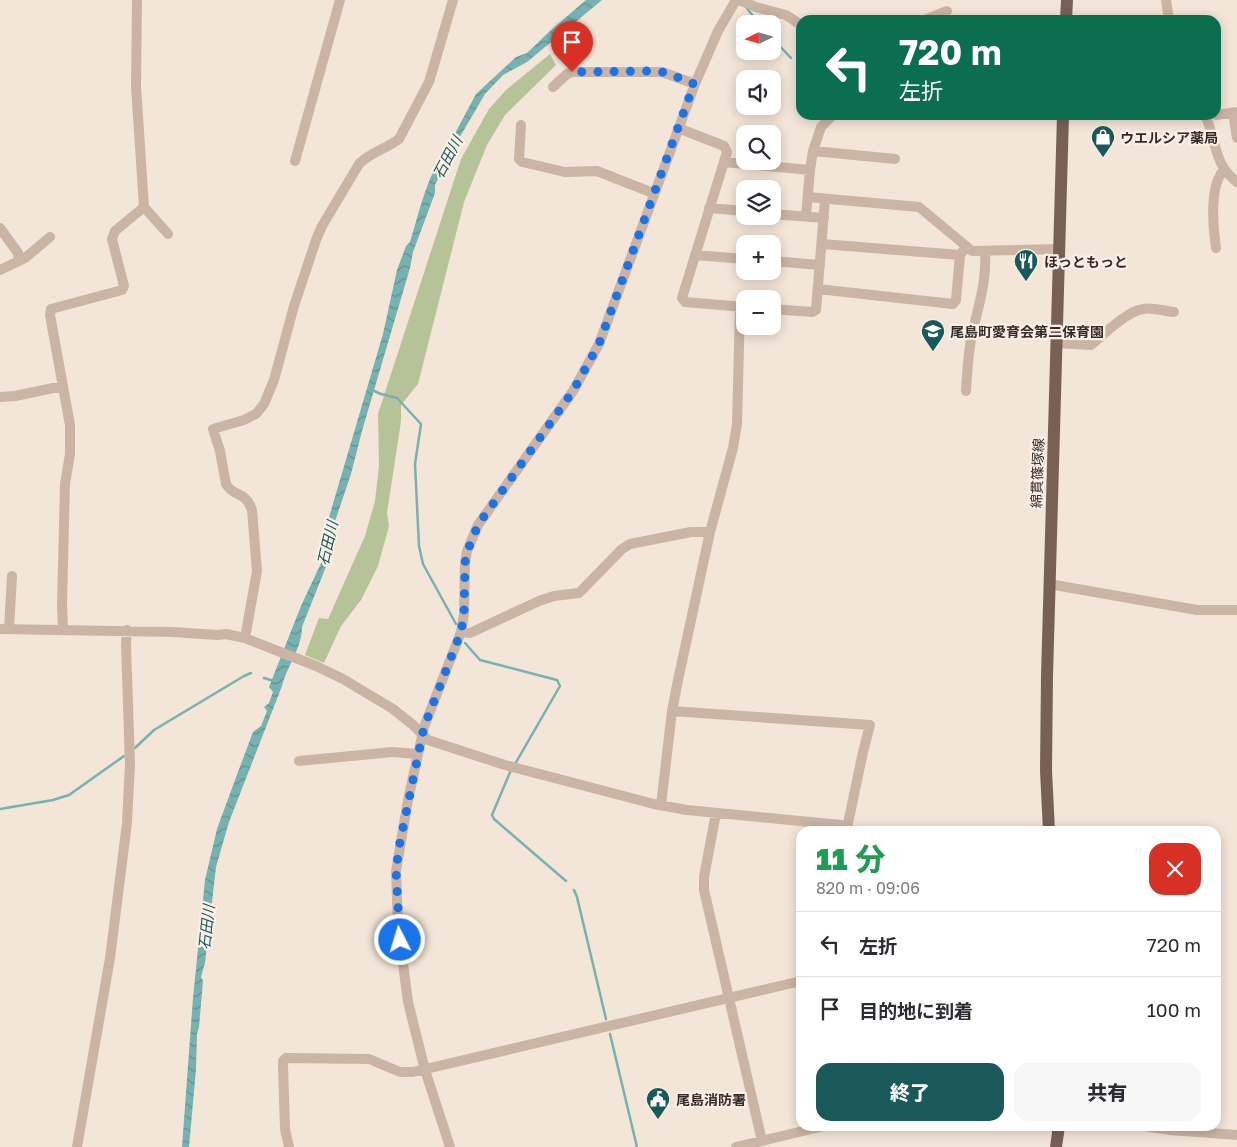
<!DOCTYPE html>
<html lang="ja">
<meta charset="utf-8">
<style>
body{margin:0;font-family:"Golos Text","Noto Sans JP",sans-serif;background:#f7f7f7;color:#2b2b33;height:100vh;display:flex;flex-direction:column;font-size:19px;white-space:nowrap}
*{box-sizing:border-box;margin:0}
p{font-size:16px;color:#7c7c81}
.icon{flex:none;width:28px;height:28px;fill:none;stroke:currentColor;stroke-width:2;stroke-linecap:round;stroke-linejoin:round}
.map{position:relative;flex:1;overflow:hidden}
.drawer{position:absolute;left:796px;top:826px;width:425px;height:305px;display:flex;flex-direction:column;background:#fff;border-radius:15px;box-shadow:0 2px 12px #0003}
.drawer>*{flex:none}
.hud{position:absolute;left:796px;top:15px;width:425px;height:105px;border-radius:15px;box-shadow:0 2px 12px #0003;background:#0b6e4f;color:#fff;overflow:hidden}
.needle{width:32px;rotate:265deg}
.buttons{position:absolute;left:736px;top:15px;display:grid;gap:10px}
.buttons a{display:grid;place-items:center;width:45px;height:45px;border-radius:10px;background:#fff;box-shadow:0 2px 12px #0003;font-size:25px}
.pin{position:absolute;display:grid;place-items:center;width:42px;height:42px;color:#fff;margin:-51px -21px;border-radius:50% 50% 50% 0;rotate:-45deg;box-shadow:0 0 5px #0007}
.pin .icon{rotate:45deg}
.me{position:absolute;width:55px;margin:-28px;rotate:355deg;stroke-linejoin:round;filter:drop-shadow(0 0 4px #0008)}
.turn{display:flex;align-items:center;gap:18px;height:105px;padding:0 20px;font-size:22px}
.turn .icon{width:65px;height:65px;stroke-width:2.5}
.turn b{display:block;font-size:35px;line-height:42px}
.round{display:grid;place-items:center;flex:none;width:52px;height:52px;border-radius:15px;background:#f7f7f7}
.overview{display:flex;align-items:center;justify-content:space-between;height:85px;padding:0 20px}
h1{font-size:30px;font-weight:800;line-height:38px;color:#1e9e55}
.cta{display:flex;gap:10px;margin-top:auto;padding:10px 20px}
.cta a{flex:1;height:58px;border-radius:15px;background:#19595a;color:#fff;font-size:20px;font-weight:800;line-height:58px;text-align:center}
.cta a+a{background:#f7f7f7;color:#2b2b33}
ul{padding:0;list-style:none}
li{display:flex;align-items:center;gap:15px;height:65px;padding:0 20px;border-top:1px solid #e1e1e2}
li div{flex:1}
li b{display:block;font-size:19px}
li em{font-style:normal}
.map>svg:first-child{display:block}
</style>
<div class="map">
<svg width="1237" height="1147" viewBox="0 0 1237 1147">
<defs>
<pattern id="water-waves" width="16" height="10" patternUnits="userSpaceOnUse" patternTransform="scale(1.25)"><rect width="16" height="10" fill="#76b2b1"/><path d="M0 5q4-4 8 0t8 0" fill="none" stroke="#629190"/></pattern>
</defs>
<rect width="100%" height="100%" fill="#f3e5d8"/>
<path fill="#b6c398" d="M550,54L556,65L505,115L487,145L464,202L418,384L401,405V421L387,513L389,526L378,566L361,600L341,626L324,663L305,655L319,618L328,619L365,536L375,501L379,466L378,414L461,159L489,109L506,90Z"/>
<path fill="url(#water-waves)" d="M586,0H602L527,62L503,75L485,94L451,152L435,185V193L413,252L410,268L362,431L351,474L329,539V559L302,627C302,648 287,666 282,686L229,822L216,867L205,963L201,977L203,981L199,1027L197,1034L196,1069L189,1147H182L193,998L205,880L217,829L238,772L253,732L261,726L267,711L264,707L269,703L273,692L269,687L301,606L322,561V541L383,334L397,270L406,246L410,242C418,217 427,175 443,156L476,94L516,57L527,53L550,31Z"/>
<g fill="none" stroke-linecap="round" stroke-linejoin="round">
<path stroke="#76b2b1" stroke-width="2.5" d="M746,7L759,24
M772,38L791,58
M372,390L381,394L397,398L421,424L415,464L419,546L423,564L456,624
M465,643L480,660L557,680L560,686L515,764
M264,678L274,681
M135,748L154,730L244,676L251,673
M511,770L492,815L494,819L566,881
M0,809L53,800L69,795L124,756
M574,890L577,897L606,1019
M610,1034L637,1147"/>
<path stroke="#ccb4a4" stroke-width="10" d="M137,0L136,86L144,207L168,234
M739,0L756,7L786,15L801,25
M1166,0L1169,20
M925,20L947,11
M553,87L567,74L572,72H662L695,84
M1233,113L1237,138
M1205,115C1217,141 1213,164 1237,182
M1216,115L1237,112
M521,125L519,159L522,162L565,172L597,171L653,193
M678,128L724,146L727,152L682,298L685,302L744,307
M813,151L895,159
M295,161L340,0
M724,162L810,170
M808,197L919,207L972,251L1058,249
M709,208L745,211
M772,214L824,218
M806,216L810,170L813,151L821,127L833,115
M0,228L18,253L19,261
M822,244L960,255
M1216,248C1213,229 1209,185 1224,170
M695,255L745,259
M772,261L820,265
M0,270L25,258L50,237
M818,289L953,304L956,300L960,255L966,247
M772,309L812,312L816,310L825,199
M1056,343L1091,345C1103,335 1127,311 1143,309C1153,307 1163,311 1174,312
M966,391C967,374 968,356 971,340C977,308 987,286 985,251
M0,397L15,396L63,386
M1049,584L1197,610H1237
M0,629L172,632L218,635L226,634L245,638L316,666L343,679L393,709L413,725L428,740L505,765L654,804L687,810L841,825L847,828V831
M9,629L12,576
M63,629L62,604L65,484L70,454V425L50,315L51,309L122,290L124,286L112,239L115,231L144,207
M461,632L470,633L539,601L554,596L579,593L622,549L630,544L691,532H710
M245,638L257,571L252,510C244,489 234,498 226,484L220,451L213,429L244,420L256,414L264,404L274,380L294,306L316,240L322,226L359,164C371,152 386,149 399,139L429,82L453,0
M672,711L870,725L863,752L847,828
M299,761L393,752L417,754
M661,805L672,711L678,680L710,532L733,448L737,424L740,307
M716,813L704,877V890L762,1141
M1144,1126L1170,1130L1237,1135
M77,1147L110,958L127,823L130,764L126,645L127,630
M289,1147L285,1129L283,1066V1061L286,1058L369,1059L400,1072H413L801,981
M450,1147L425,1070L408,1002L398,925L396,871L408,800L424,727L461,632L464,614L465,563L467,551L478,525L573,391L599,344L695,84L718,31L736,0
M736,1147L824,1126"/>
<path stroke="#796056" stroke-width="12" d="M1066,20L1067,0
M1049,831L1046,771L1047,676L1063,115
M1056,1147L1059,1126"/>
</g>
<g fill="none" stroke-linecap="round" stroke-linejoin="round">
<path stroke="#1a73e8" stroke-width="9" stroke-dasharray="0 16.2" d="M400,940L396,871L399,847L424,727L461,632L464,614L465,563L467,552L478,525L573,391L599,344L694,84L667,73L657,71L572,72"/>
</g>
<defs>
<g id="shop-pin" transform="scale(1.25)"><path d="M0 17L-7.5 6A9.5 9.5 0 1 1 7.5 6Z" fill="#19595a" stroke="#faf0e5"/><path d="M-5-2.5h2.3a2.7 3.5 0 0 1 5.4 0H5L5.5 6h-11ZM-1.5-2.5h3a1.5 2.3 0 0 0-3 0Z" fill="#fff"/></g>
<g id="restaurant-pin" transform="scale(1.25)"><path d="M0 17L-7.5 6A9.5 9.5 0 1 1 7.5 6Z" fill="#19595a" stroke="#faf0e5"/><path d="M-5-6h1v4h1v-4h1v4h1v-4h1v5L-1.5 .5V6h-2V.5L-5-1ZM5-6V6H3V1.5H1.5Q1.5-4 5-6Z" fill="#fff"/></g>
<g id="school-pin" transform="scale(1.25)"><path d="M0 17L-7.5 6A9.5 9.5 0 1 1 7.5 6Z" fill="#19595a" stroke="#faf0e5"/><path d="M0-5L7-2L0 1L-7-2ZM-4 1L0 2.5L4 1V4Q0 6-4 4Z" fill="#fff"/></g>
<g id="civic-pin" transform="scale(1.25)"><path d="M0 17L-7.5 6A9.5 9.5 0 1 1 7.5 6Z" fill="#19595a" stroke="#faf0e5"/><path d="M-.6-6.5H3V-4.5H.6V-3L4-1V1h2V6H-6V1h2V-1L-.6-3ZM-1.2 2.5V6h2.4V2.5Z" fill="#fff"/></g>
</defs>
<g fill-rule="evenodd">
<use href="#shop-pin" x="1103" y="137"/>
<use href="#restaurant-pin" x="1026" y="261"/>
<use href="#school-pin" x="933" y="331"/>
<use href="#civic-pin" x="658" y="1099"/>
</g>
<g text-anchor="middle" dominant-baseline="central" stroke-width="4.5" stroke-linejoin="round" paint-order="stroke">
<g font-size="14" font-weight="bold" fill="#362a26" stroke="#faf0e5" text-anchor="start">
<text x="1120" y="137">ウエルシア薬局</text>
<text x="1044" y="261">ほっともっと</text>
<text x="950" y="331">尾島町愛育会第二保育園</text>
<text x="676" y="1099">尾島消防署</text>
</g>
<g font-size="14" fill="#362a26" stroke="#faf0e5">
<text transform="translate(1037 473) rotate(-88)">綿貫篠塚線</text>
</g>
<g font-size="15" font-style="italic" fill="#19595a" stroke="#faf0e5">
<text transform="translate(447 157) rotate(-62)">石田川</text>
<text transform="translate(327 543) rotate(-77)">石田川</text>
<text transform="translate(206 927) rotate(-84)">石田川</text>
</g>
</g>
</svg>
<div class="buttons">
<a><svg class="needle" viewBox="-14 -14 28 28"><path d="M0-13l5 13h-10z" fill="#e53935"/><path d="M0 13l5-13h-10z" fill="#7c7c81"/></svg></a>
<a><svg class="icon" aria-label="sound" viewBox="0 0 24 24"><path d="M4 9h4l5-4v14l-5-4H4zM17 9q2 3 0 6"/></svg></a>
<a><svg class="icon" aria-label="search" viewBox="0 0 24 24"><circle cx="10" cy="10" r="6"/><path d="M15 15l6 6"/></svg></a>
<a><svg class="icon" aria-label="layers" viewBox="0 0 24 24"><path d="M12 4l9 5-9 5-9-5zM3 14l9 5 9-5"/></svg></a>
<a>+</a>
<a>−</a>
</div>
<div class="pin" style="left:572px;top:72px;background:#d93025"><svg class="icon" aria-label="arrive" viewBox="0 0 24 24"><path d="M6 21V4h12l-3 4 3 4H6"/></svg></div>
<svg class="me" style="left:400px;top:940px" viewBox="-20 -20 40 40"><circle r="17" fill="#1a73e8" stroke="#fff" stroke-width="3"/><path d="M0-11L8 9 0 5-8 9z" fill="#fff"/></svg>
<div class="hud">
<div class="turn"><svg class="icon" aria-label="left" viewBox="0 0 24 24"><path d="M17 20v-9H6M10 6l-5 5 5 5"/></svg><div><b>720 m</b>左折</div></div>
</div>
<section class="drawer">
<div class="overview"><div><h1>11 分</h1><p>820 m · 09:06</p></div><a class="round" style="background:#d93025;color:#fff"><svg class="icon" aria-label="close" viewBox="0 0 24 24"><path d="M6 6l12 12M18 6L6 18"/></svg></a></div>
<ul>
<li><svg class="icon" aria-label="left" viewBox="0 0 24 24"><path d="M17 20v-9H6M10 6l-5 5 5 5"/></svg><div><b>左折</b></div><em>720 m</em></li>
<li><svg class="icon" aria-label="arrive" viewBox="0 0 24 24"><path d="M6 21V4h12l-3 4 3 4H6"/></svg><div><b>目的地に到着</b></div><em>100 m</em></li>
</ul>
<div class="cta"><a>終了</a><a>共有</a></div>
</section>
</div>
